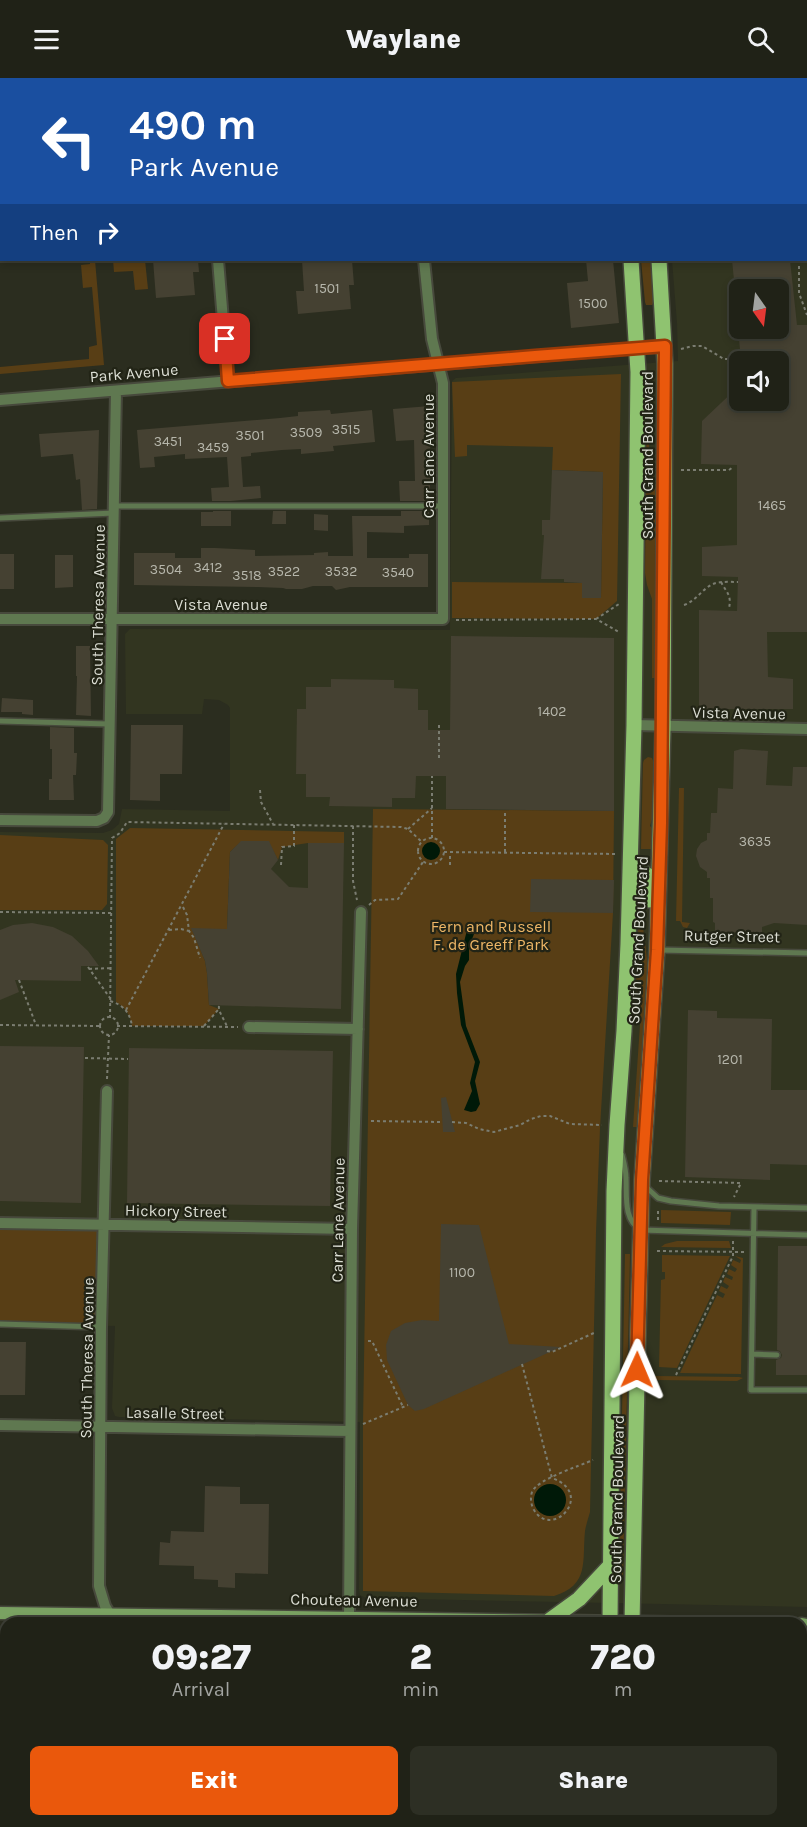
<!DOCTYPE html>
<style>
body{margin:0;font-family:Karla,sans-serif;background:#2d2f24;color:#f1f3f6;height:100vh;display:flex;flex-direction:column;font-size:22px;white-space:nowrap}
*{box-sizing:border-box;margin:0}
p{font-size:20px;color:#a2a4a1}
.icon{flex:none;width:33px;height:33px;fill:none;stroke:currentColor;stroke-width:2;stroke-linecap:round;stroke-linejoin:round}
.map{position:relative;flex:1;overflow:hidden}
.sheet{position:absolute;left:0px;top:1539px;width:807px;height:210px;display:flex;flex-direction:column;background:#202217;border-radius:18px 18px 0 0;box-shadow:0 3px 9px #0003,0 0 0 2px #3d3f36}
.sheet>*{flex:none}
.banner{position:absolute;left:0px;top:0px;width:807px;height:183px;box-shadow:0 3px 9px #0003,0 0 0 2px #3d3f36;background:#1a4fa0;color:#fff;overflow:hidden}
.needle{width:39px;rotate:166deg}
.tools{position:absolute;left:729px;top:201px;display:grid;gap:12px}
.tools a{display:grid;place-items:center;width:60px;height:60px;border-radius:9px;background:#202217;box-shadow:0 3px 9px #0003,0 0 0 2px #3d3f36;font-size:30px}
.pin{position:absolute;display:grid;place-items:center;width:51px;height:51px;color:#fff;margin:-26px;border-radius:12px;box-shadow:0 3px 9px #0006}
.me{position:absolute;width:66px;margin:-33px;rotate:1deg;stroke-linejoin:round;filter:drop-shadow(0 0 4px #0008)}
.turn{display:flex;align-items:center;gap:21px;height:126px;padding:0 30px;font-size:27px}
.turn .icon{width:78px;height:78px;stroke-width:2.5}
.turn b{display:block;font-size:42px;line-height:51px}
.then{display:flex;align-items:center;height:57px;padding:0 30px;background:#0003;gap:12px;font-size:22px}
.eta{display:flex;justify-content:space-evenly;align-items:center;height:102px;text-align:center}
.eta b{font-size:36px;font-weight:800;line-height:42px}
.action{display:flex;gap:12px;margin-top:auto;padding:12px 30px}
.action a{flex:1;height:69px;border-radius:9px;background:#ea580c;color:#fff;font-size:24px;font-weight:800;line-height:69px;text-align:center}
.action a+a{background:#2d2f24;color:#f1f3f6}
header{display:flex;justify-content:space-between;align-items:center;height:78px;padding:0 30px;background:#202217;font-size:27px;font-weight:800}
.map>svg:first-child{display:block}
</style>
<header><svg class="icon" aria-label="menu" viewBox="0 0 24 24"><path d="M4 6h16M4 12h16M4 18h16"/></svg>Waylane<svg class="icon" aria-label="search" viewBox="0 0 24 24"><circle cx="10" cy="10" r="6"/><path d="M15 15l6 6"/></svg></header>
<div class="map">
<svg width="807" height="1749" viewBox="0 0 807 1749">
<rect width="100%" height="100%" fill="#2b2d1f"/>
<path fill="#323520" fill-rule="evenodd" d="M215,0H605V1L215,2Z
M807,7V1529L366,1520L360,1517L359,1511L360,1344L119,1339L115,1338L112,1330L115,1248L0,1245V754L103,755L112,752L119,746L122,731L230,733V630L228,627L219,622L204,621L202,636H126L125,556L130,551L450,552L452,303L456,300L678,283L677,245L672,182H806V8ZM740,212H778V250H740ZM740,284H778V322H740Z
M0,1556H6V1743H104L103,1749H0Z
M134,1743H409V1749H134Z"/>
<path fill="#583e15" d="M0,0H123L2,2L1,8L0,9Z
M90,182H95L104,287L0,296V289L89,281V269L97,267L92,209L83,210L81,187L90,186Z
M113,182H145L148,211L135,212L133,193L114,194Z
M641,182H651L655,223L652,227H646L645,224Z
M621,296L617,523L596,541L452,540V504L582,505L601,520L603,394L552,392L553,369L467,367V378L455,379L452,304Z
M647,300H650L649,382L657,412L655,600H652V521L647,507L645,495Z
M648,679L652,680L654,685L652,741L650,748L653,751L652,771H641L643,685L644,682Z
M679,710H684L682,844L690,845L687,850L683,849L680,843H676Z
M373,731L614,733L613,835L600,1050L596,1154L590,1434C588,1441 586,1447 585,1453C582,1483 590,1507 554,1518L363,1513V1346Z
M130,750L344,754V765H308L282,769L278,782L268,763H242L230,774L227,851H192L205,883L207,895L209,927L219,931L204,948H132C130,937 126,930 116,924V761Z
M0,757L103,762L108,767L107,826L102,832H0Z
M640,812H643V849L648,888L637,1049H633L640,947L635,924Z
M661,1132L731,1134L730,1147L661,1145Z
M0,1145L105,1146L101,1249L0,1246Z
M677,1163H729L731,1170L661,1169L665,1166Z
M625,1176H630L623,1499L622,1502H620L619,1499Z
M662,1177L730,1178L677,1290L659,1289L661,1202L665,1201V1194H662Z
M735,1178L743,1180L741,1296L680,1295L717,1217L723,1220L725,1216L719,1213L721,1208L727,1211L729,1208L723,1204L725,1199L732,1202L733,1199L727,1196L729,1191L735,1194L737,1191L731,1187L733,1182L740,1185L741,1182Z
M654,1298L739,1299L743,1300L737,1303L657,1302H654Z
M0,1562H6V1652L0,1651Z
M801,1571H807V1749H643V1743H801Z
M139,1743H224V1749H139Z"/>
<path fill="#001908" d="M422 773a9 9 0 1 1 18 0a9 9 0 1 1-18 0Z
M467,852L474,856L469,869V882L465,888L460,904L466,948L480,984L475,1003L480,1026L476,1033L471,1034L464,1032L472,1013L470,1005L475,984L461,947L457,915L456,896Z
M534 1422a16 16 0 1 1 32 0a16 16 0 1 1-32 0Z"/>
<path fill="#454132" d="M153,182H198L199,194H193L195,217L156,220Z
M302,182H352L354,207H349L351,231L298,236L296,213H304Z
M586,182H613L619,245L571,250L567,205L588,203Z
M732,182H790L797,247H807V554H767L768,599L793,601V631H699V532L737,533L738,499L702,498V469L737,467V387L701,386L702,343L740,307V322H778V284H752L754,271L740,272L738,250H778V212H735Z
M430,328V423H400L399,403H415L414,362L396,363L393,331Z
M330,332L331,336L372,332L375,364L333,368L334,373L301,376V371L282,372L251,375V378L241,379L243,409L260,408L261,420L231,423H212L211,410L229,409L227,379L185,381V376L154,379L155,389L140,390L137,352L280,340L298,338V334Z
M99,352L97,431L82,432L80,401L76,402L73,376L41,379L39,356Z
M552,392L603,394L601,520H582V505L564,504V501H541L544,457H542V442H550Z
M213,433H231V448H201V434H213Z
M273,433H286V446H272Z
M401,433H429V447L404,448V455L367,454V480H409V476H428V509H350L336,512L332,508H313L302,511H286L283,510L258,509L134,507V475H175V480H201V470H215L255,472V478L314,477V475L328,474V478H353L352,438H401Z
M314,436L328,437V453L314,452Z
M0,476H14V511H0Z
M55,477H73V509L55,510Z
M451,558L614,560V733L446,731V698H416L415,720H392V729L329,728L330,719H306V696H296L297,631H306V609H331V601L394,602V610L418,611V632H428V652H450Z
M76,568H90L91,638L76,637L77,598H76Z
M2,620L33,622V637L22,636V634H1Z
M131,647H183L182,696H160V723L130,722Z
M50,649L74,650V675H77L76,697H73L74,722H49V701H52V671H50Z
M741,671L768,673L766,707L792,708L793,689H807V847L774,845L762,849V855L715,854V845L713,844V820H710V800H707V794L700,789L696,778L697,771L701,765L707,762V755H710L711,735H717L718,710L733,711L734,673Z
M241,763H269L278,782L271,791L289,809L308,810V765H344L341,931L209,927L207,895L205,883L191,850L227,851L230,774Z
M531,801L614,802L613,835L530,834Z
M32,845L53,849L72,858L88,873L99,888H81V903L15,902L19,914L0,922V852L13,847Z
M688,932L717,933V940L772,941L771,1012H807V1087L770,1086V1102L685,1099Z
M0,968L84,969L81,1125L0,1123Z
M129,970L333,973L330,1128L127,1125Z
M446,1019L455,1054H443L441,1020Z
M441,1146L479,1147L509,1266L561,1269L424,1331L415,1333L408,1327L387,1282L386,1267L391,1253L405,1245L422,1242L439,1243Z
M778,1168H807V1297H776V1282L781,1280L782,1277L780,1273L777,1272Z
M0,1264H26L25,1317H0Z
M205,1408L240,1409V1426H269L268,1496L235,1495V1510L218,1509V1502L194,1501V1488L159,1487L160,1464L170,1465L171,1453L204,1454Z"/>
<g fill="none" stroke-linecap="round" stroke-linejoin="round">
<g stroke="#47493c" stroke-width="8">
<path id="lane" d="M114,428H442
M0,440L114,435
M0,643L109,646
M659,872L807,875
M622,1077C624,1085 626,1092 626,1100C627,1118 623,1142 641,1152L807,1157
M646,1109L658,1120L671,1123L719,1128L807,1130
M754,1130L751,1312H807
M0,1246L100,1249
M752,1276L777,1277"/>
</g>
<g stroke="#47493c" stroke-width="14">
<path id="street" d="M202,0V2
M733,2L744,0
M218,182L228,303
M0,322L637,270
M0,541H443V305L432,261L424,182
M634,647L807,651
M0,742L97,743L104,740L108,734L116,313
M249,949L358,951
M107,1013L101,1249L99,1508L105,1528L115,1545
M0,1145L352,1151
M0,1347L350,1353
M349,1539L352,1151L361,834
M120,1749V1743"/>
</g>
<g stroke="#47493c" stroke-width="15">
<path id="secondary" d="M637,270L665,268
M0,1535L708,1545
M801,1546L807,1547"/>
</g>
<g stroke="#47493c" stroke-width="18">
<path id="primary" d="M617,0V2
M645,0V2
M630,795L637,793L646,796L649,804V822
M550,1542L579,1521L610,1488
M610,1545L614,1113L617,1047L624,953L628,866L634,647L638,294L631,182
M632,1545L638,1256L642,1102L657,872L663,648L665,286L659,182
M606,1749V1743
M628,1749V1743"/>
</g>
<path stroke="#7b7d71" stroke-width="2" stroke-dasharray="3 3" stroke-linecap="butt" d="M451,0V2
M526,0V2
M565,0V2
M799,182V215L807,237
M681,271L693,268H702L724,281H751
M681,392H729L733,389
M721,504C726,514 732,517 729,530
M684,527C696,523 702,511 713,506C720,503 730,504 738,504
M596,541L619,526
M456,542L596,541L619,554
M439,680V646
M260,712L261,724L273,746
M353,748V803L357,822
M408,751L432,730
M418 773a13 13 0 1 1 26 0a13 13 0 1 1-26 0Z
M432,760V698
M444,774L618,776
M505,774V732
M281,787L282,769L294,768V746
M450,787V775
M369,827L375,822L398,821L423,784
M183,829L187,837L189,853L194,860L200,880
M0,834L111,835
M169,852L181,851L189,853
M88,889L110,920
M89,891L110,890
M19,902L36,947
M110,923C124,927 130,935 132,948
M219,928C218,934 225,942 227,949
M126,932L224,746
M100 948a9 9 0 1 1 18 0a9 9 0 1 1-18 0Z
M110,940L112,760L120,755L127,744L401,749L408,751L422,764
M0,947L100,948
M117,948L238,949
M204,948L218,932
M85,980L128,981
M107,1001L109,957
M371,1043L442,1044
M452,1044L466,1045L479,1051L494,1054L520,1047L531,1041L541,1038H550L570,1046L602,1047
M659,1103L741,1105L734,1119
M658,1142V1131
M657,1173L744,1174
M368,1263H372L403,1329
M547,1273L552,1274L596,1254
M522,1286L552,1400C596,1416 552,1462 534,1432C531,1427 530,1420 532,1414C537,1401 580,1388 593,1382
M676,1297L733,1178V1163
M363,1346L408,1327"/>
<use href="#lane" stroke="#5f7850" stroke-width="5"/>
<use href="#street" stroke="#5f7850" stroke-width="10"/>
<use href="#secondary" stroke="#7aa262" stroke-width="12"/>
<use href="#primary" stroke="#8fc370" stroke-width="15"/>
</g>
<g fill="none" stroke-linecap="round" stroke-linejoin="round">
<g stroke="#983908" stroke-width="15">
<path id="route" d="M225,261L228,303L535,278L665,268L661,745L657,872L642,1102L637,1292"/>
</g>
<use href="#route" stroke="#ea580c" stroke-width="10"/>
</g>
<g text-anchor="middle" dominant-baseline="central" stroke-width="4.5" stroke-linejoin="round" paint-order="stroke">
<g font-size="14" fill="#b6b6ab">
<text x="327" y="210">1501</text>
<text x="593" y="225">1500</text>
<text x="346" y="351">3515</text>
<text x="306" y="354">3509</text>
<text x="250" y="357">3501</text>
<text x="168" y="363">3451</text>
<text x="213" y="369">3459</text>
<text x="772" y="427">1465</text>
<text x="208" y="489">3412</text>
<text x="166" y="491">3504</text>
<text x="284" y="493">3522</text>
<text x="341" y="493">3532</text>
<text x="398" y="494">3540</text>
<text x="247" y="497">3518</text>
<text x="552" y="633">1402</text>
<text x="755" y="763">3635</text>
<text x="730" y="981">1201</text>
<text x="462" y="1194">1100</text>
</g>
<g font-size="16" fill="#dbddd3" stroke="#222416">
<text transform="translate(134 295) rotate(-5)">Park Avenue</text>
<text transform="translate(647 377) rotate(-90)">South Grand Boulevard</text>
<text transform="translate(428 378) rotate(-90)">Carr Lane Avenue</text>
<text x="221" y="526">Vista Avenue</text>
<text transform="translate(98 527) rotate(-89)">South Theresa Avenue</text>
<text transform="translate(739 635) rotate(1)">Vista Avenue</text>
<text transform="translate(732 858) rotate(1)">Rutger Street</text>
<text transform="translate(638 862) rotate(-87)">South Grand Boulevard</text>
<text transform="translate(176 1133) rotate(1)">Hickory Street</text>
<text transform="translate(338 1142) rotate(-89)">Carr Lane Avenue</text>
<text transform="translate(87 1280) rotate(-89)">South Theresa Avenue</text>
<text transform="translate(175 1335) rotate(1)">Lasalle Street</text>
<text transform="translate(617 1421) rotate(-89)">South Grand Boulevard</text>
<text transform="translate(354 1522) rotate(1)">Chouteau Avenue</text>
</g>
<g font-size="16" fill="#edb666" stroke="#222416">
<text x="491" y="848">Fern and Russell<tspan x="491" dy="18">F. de Greeff Park</tspan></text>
</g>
</g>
</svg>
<div class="tools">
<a><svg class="needle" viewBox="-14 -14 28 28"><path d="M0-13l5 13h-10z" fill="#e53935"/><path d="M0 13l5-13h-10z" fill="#a2a4a1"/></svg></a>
<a><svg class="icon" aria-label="sound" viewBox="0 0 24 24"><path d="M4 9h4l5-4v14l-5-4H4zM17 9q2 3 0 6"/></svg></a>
</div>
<div class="pin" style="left:225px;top:261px;background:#d93025"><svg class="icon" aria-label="arrive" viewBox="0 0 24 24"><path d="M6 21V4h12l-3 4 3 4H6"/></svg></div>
<svg class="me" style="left:637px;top:1292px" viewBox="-20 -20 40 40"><path d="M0-17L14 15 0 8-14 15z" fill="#ea580c" stroke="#fff" stroke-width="4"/></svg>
<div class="banner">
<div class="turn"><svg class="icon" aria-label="left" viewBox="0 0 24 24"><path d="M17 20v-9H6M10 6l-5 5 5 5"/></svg><div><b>490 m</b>Park Avenue</div></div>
<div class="then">Then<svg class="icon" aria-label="right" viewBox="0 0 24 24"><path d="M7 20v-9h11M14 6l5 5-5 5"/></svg></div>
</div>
<section class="sheet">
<div class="eta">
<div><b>09:27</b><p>Arrival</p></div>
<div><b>2</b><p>min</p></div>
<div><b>720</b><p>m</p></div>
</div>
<div class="action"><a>Exit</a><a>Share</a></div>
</section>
</div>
